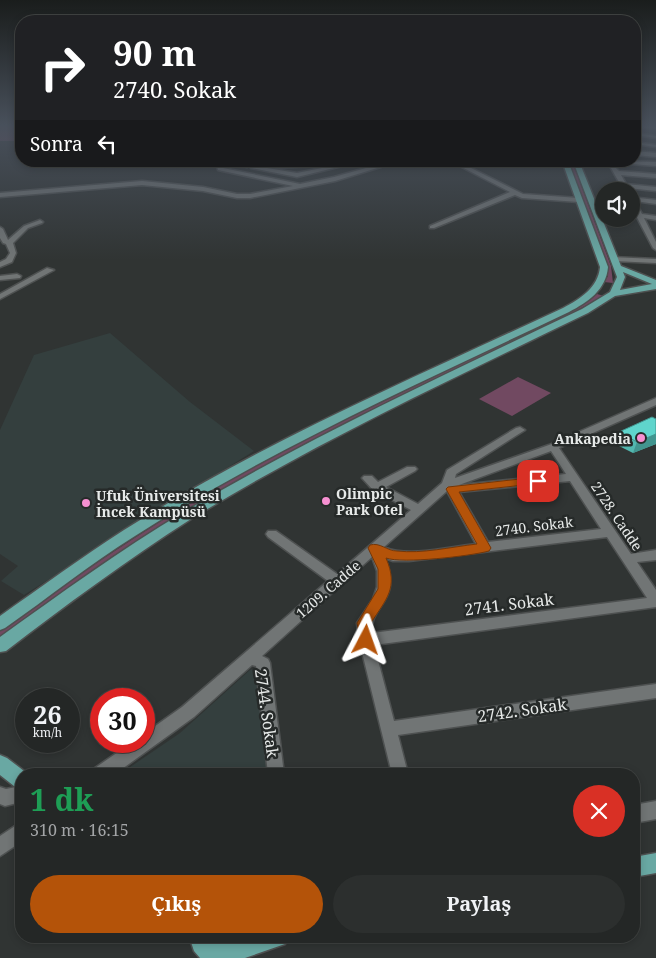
<!DOCTYPE html>
<html lang="tr">
<meta charset="utf-8">
<style>
body{margin:0;font-family:"Noto Serif",serif;background:#2c2f2e;color:#f1f3f6;height:100vh;display:flex;flex-direction:column;font-size:19px;white-space:nowrap}
*{box-sizing:border-box;margin:0}
p{font-size:16px;color:#a3a5a7}
.icon{flex:none;width:28px;height:28px;fill:none;stroke:currentColor;stroke-width:2;stroke-linecap:round;stroke-linejoin:round}
.map{position:relative;flex:1;overflow:hidden}
.details{position:absolute;left:15px;top:768px;width:625px;height:175px;display:flex;flex-direction:column;background:#242726;border-radius:20px;box-shadow:0 2px 8px #0003,0 0 0 1px #414443}
.details>*{flex:none}
.top-card{position:absolute;left:15px;top:15px;width:626px;height:152px;border-radius:20px;box-shadow:0 2px 8px #0003,0 0 0 1px #414443;background:#202124;color:#fff;overflow:hidden}
.fabs{position:absolute;left:595px;top:182px;display:grid;gap:10px}
.fabs a{display:grid;place-items:center;width:45px;height:45px;border-radius:50%;background:#242726;box-shadow:0 2px 8px #0003,0 0 0 1px #414443;font-size:25px}
.speed{position:absolute;left:15px;top:688px;display:flex;gap:10px;font-size:25px;font-weight:700;text-align:center}
.speed>*{display:grid;place-content:center;width:65px;height:65px;border-radius:50%;background:#242726;box-shadow:0 2px 8px #0003,0 0 0 1px #414443;line-height:1}
.speed small{font-size:12px;font-weight:400}
.speed .limit{border:8px solid #d22;background:#fff;color:#111}
.pin{position:absolute;display:grid;place-items:center;width:42px;height:42px;color:#fff;margin:-21px;border-radius:10px;box-shadow:0 2px 8px #0006}
.me{position:absolute;width:55px;margin:-28px;rotate:4deg;stroke-linejoin:round;filter:drop-shadow(0 0 4px #0008)}
.turn{display:flex;align-items:center;gap:18px;height:105px;padding:0 15px;font-size:22px}
.turn .icon{width:65px;height:65px;stroke-width:2.5}
.turn b{display:block;font-size:35px;line-height:42px}
.then{display:flex;align-items:center;height:48px;padding:0 15px;background:#0003;gap:10px;font-size:19px}
.round{display:grid;place-items:center;flex:none;width:52px;height:52px;border-radius:26px;background:#2c2f2e}
.overview{display:flex;align-items:center;justify-content:space-between;height:85px;padding:0 15px}
h1{font-size:30px;font-weight:700;line-height:38px;color:#1e9e55}
.cta{display:flex;gap:10px;margin-top:auto;padding:10px 15px}
.cta a{flex:1;height:58px;border-radius:30px;background:#b45309;color:#fff;font-size:20px;font-weight:700;line-height:58px;text-align:center}
.cta a+a{background:#2c2f2e;color:#f1f3f6}
.map>svg:first-child{display:block}
</style>
<div class="map">
<svg width="656" height="958" viewBox="0 0 656 958">
<rect width="100%" height="100%" fill="#303433"/>
<path fill="#343f3e" d="M110,333L190,402L254,451L24,595L1,581L18,566L0,554V430L34,355Z
M258,667L270,774H120L180,733L250,670Z"/>
<path fill="#714961" d="M0,125H21V141H0Z
M569,161H572L611,266L613,283L604,282L608,276V268Z
M597,294L604,296L547,326L310,441L208,497L113,556L0,637V630C72,579 144,529 221,485C336,419 459,365 579,307Z
M518,377L551,393L512,416L479,399Z"/>
<g fill="none" stroke-linecap="round" stroke-linejoin="round">
<g stroke="#4e5151" stroke-width="3">
<path id="minor" d="M635,125L656,127V129L635,127Z
M635,133L656,136V138L635,135Z
M635,142L656,145V147L635,144Z
M635,151L656,153V157L635,155Z
M216,161H222L223,168L300,184L334,177L391,161H400L335,181L250,198H237L203,191L142,185L0,197V193L142,181L203,187L237,194H250L293,186L218,170Z
M234,161H261V165L363,161L297,177L251,168V166L257,165L256,164H248L250,165L247,167L234,163ZM337,165L297,173L267,168Z
M450,161H457L523,194L579,198L582,200L579,202L522,198L515,195L434,228H430V226L510,192Z
M617,161L656,162V166L619,163Z
M614,166L619,171L656,174V178L621,175L626,184L656,187V191L628,188L630,191H624L611,168Z
M631,197L656,200V204L635,201L642,214L656,216V220L644,218L656,242V250L653,248L631,206Z
M40,220L43,222L42,223L28,228L13,243L16,253L12,262L0,267V262L6,259L10,253L6,244L3,243L0,238V227L3,229L8,240L24,226Z
M611,257L656,259V263L614,261H611Z
M47,268L54,270L0,299V294Z
M17,274L21,276L20,278L0,280V276Z
M656,398V405L559,448L631,554L656,550V560L637,562L656,590V607L374,645L394,721L656,684V698L398,735L408,774H392L359,640L357,623L373,599L377,587V571L372,557L262,656L268,659L270,663L284,774H268L256,666L252,665L194,717L115,774H93L95,768L134,741H144V734L182,707L328,581L268,537L266,534L268,531H276L337,574L411,510L373,490L362,478L364,476H372L378,482L407,467H415L417,469L415,471L386,487L418,504L442,483L447,470L516,428L520,427L525,430L456,474L455,478L549,445ZM551,451L566,474L459,485ZM570,481L601,529L488,542L459,492ZM447,491L476,544C450,547 408,558 384,547ZM607,537L647,598L372,633C369,604 403,602 385,558L393,561H409Z
M21,786V802L5,806L0,804V787L6,789Z
M656,801V819L634,823V805Z
M21,822V842L0,856V836Z"/>
</g>
<g stroke="#4e5151" stroke-width="3">
<path id="major" d="M562,161H568L608,267C606,290 588,302 569,312C422,382 273,448 135,536C90,564 48,598 5,628L0,630V616C41,587 82,557 124,530C263,442 415,377 563,308C580,299 598,288 600,267Z
M573,161H579L621,266L656,280V289L615,296L588,313C454,378 318,441 191,519C127,560 66,605 6,651L0,652V637C60,594 120,550 184,512C312,436 448,373 582,309L610,292L617,277ZM623,272L652,284L620,290L625,277Z
M0,755L7,758L28,774H21V789L14,786L0,775Z
M656,853V873L634,877V857Z
M189,936H211L219,944L228,941L231,936H288L285,944L245,958H200L194,951Z"/>
</g>
<use href="#minor" fill="#717575" fill-rule="evenodd"/>
<use href="#major" fill="#69a8a3" fill-rule="evenodd"/>
</g>
<path fill="#52b7af" d="M656,419V444L633,453L615,444L619,432Z"/>
<path fill="#42958f" d="M656,434V444L633,453L637,442Z"/>
<path fill="#5fd5cc" stroke="#42958f" d="M652,417L656,419V434L637,442L619,432Z"/>
<linearGradient id="sky" x2="0" y2="1"><stop stop-color="#1a1d1c"/><stop offset="0.48" stop-color="#48505b"/><stop offset="1" stop-color="#48505b" stop-opacity="0"/></linearGradient>
<rect width="656" height="260" fill="url(#sky)"/>
<path fill="#b45309" stroke="#753606" d="M538,477L544,481L543,483L459,492L491,548L489,551C471,556 402,564 386,558C399,588 386,599 371,623L374,640L371,644L366,646L361,644L357,623L378,589V569L368,548L370,545C380,542 387,551 397,551C422,554 451,547 477,544L446,489L448,487Z"/>
<g fill="#f690d1" stroke="#262a29" stroke-width="2">
<circle cx="641" cy="438" r="5"/>
<circle cx="326" cy="501" r="5"/>
<circle cx="86" cy="503" r="5"/>
</g>
<g text-anchor="middle" dominant-baseline="central" stroke-width="5" stroke-linejoin="round" paint-order="stroke">
<g font-size="14" font-weight="bold" fill="#e7eae9" stroke="#262a29" text-anchor="start">
<text x="631" y="438" text-anchor="end">Ankapedia</text>
<text x="336" y="493">Olimpic<tspan x="336" dy="16">Park Otel</tspan></text>
<text x="96" y="495">Ufuk Üniversitesi<tspan x="96" dy="16">İncek Kampüsü</tspan></text>
</g>
<g font-size="14" fill="#e7eae9" stroke="#262a29">
<text transform="translate(617 516) rotate(56)">2728. Cadde</text>
<text transform="translate(534 526) rotate(-7)">2740. Sokak</text>
<text transform="translate(328 589) rotate(-41)">1209. Cadde</text>
</g>
<g font-size="16" fill="#e7eae9" stroke="#262a29">
<text transform="translate(509 604) rotate(-7)">2741. Sokak</text>
<text transform="translate(522 710) rotate(-8)">2742. Sokak</text>
<text transform="translate(267 713) rotate(82)">2744. Sokak</text>
</g>
</g>
</svg>
<div class="fabs">
<a><svg class="icon" aria-label="sound" viewBox="0 0 24 24"><path d="M4 9h4l5-4v14l-5-4H4zM17 9q2 3 0 6"/></svg></a>
</div>
<div class="speed"><div>26<small>km/h</small></div><div class="limit">30</div></div>
<div class="pin" style="left:538px;top:481px;background:#d93025"><svg class="icon" aria-label="arrive" viewBox="0 0 24 24"><path d="M6 21V4h12l-3 4 3 4H6"/></svg></div>
<svg class="me" style="left:366px;top:640px" viewBox="-20 -20 40 40"><path d="M0-17L14 15 0 8-14 15z" fill="#b45309" stroke="#fff" stroke-width="4"/></svg>
<div class="top-card">
<div class="turn"><svg class="icon" aria-label="right" viewBox="0 0 24 24"><path d="M7 20v-9h11M14 6l5 5-5 5"/></svg><div><b>90 m</b>2740. Sokak</div></div>
<div class="then">Sonra<svg class="icon" aria-label="left" viewBox="0 0 24 24"><path d="M17 20v-9H6M10 6l-5 5 5 5"/></svg></div>
</div>
<section class="details">
<div class="overview"><div><h1>1 dk</h1><p>310 m · 16:15</p></div><a class="round" style="background:#d93025;color:#fff"><svg class="icon" aria-label="close" viewBox="0 0 24 24"><path d="M6 6l12 12M18 6L6 18"/></svg></a></div>
<div class="cta"><a>Çıkış</a><a>Paylaş</a></div>
</section>
</div>
